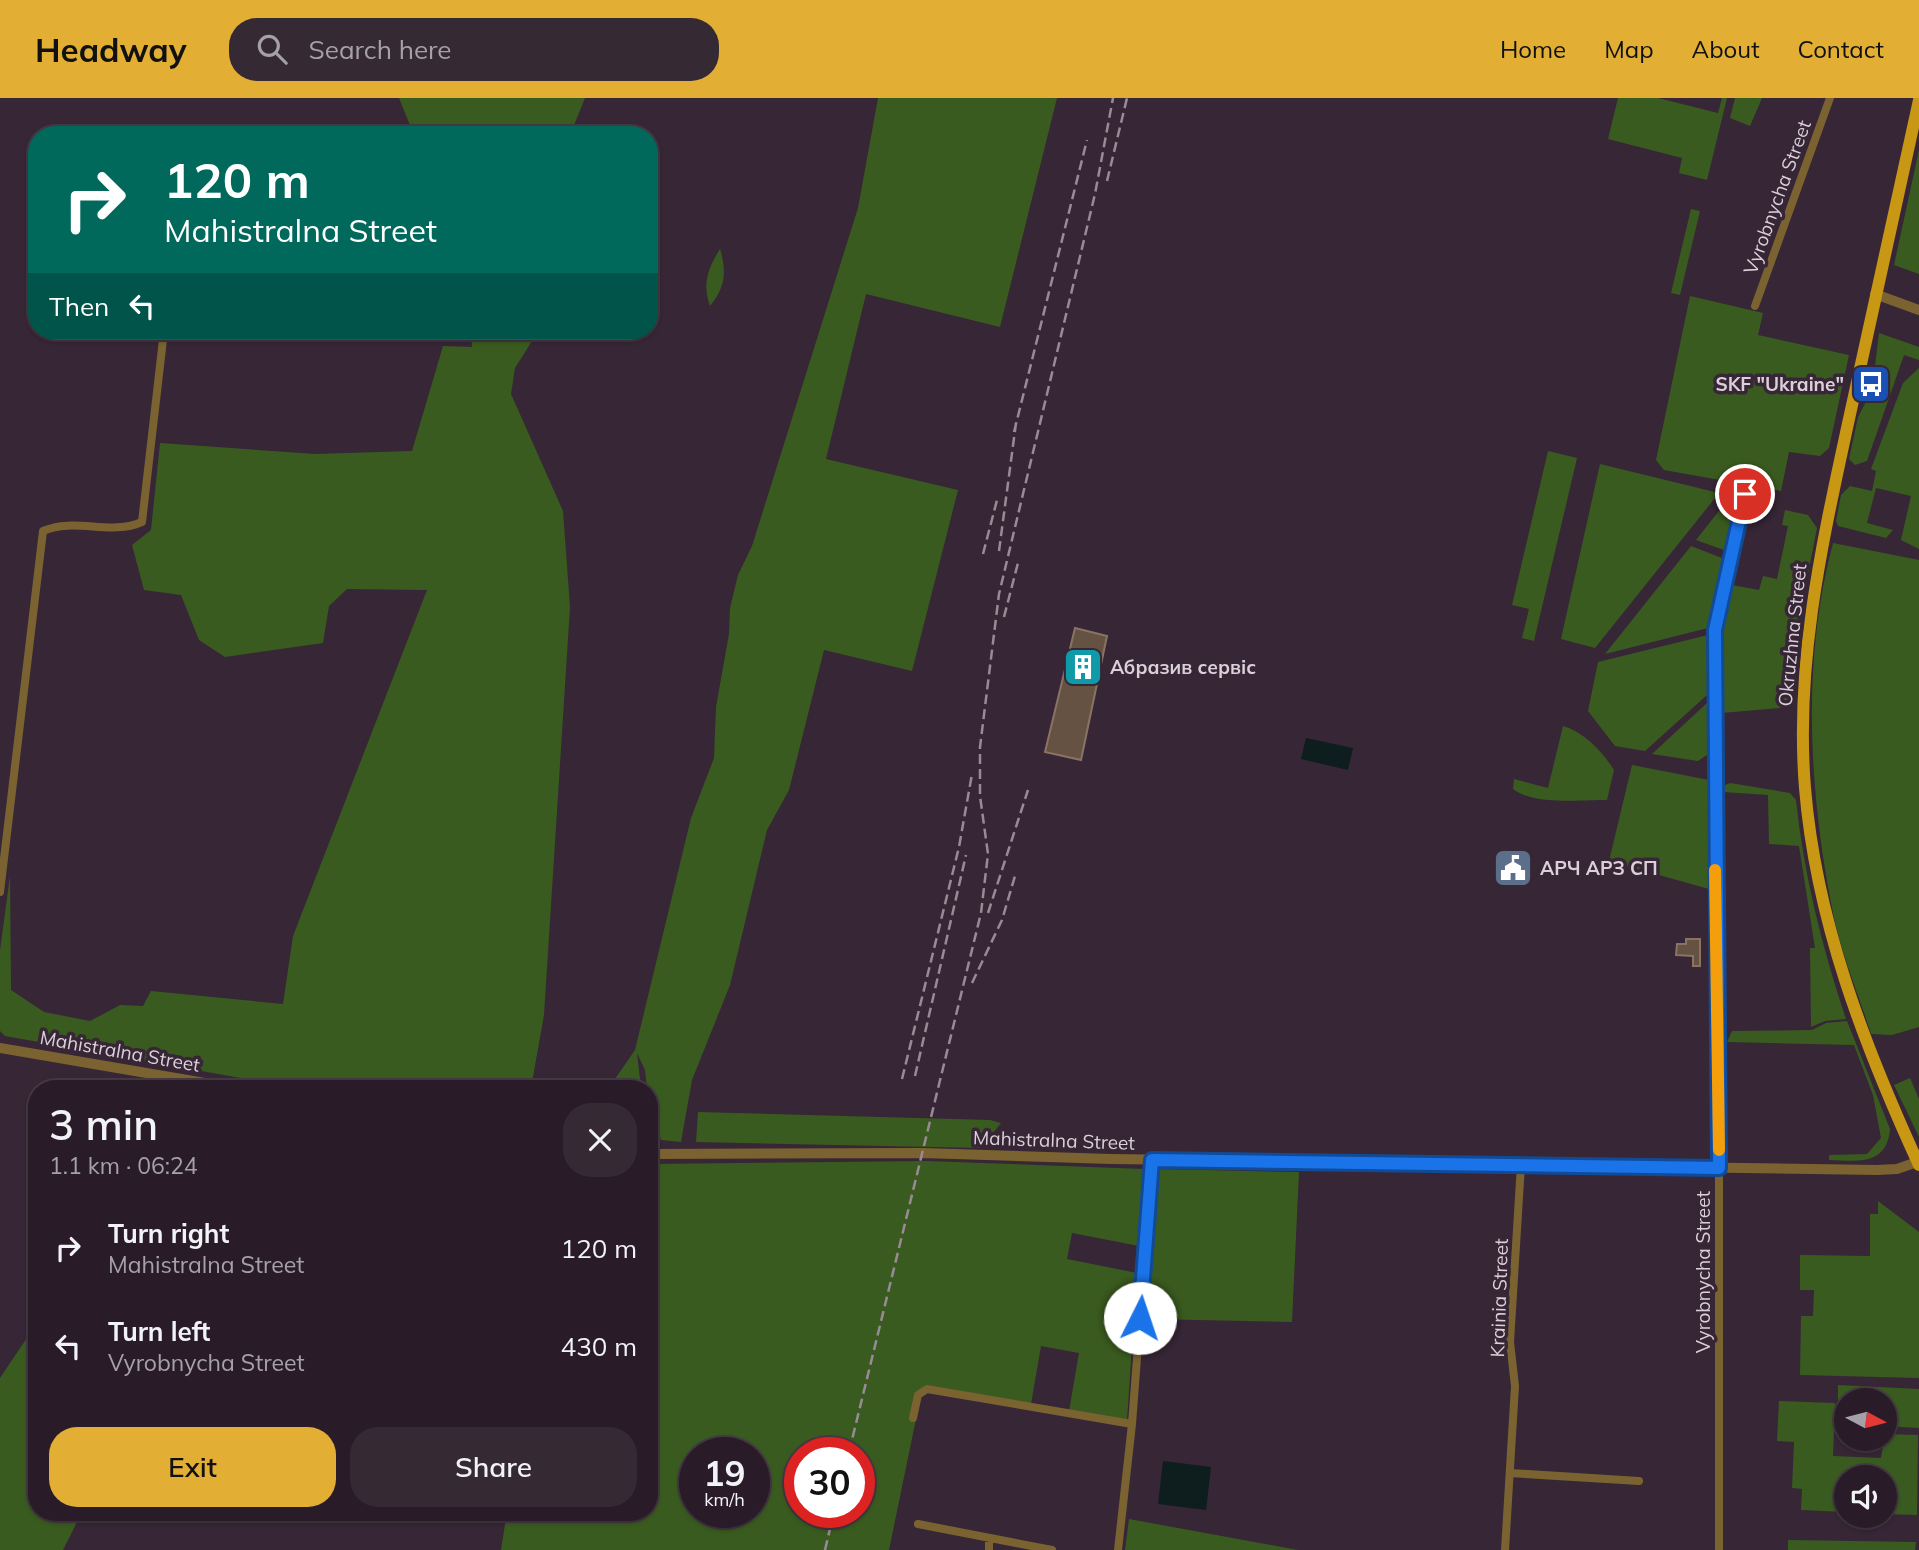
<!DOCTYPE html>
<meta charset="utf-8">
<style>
body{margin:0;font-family:Mulish,sans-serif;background:#352934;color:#f1f3f6;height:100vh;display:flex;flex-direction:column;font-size:26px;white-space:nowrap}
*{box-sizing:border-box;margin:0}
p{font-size:23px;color:#a5a1a8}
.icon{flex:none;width:38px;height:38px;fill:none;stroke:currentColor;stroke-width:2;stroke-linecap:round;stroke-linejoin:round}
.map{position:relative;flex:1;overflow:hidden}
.side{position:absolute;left:28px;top:982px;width:630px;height:441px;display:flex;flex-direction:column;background:#291c28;border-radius:28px;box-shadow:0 2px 5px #0004,0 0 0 2px #453a45}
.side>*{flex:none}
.top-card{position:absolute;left:28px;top:28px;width:630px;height:214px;border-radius:28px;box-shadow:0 2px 5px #0004,0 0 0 2px #453a45;background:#00695c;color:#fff;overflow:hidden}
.needle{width:46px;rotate:97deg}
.controls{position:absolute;left:1834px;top:1290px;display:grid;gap:14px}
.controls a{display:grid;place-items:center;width:63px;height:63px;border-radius:50%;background:#291c28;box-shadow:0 2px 5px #0004,0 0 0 2px #453a45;font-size:35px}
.speed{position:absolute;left:679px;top:1339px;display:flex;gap:14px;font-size:35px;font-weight:700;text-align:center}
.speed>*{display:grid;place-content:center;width:91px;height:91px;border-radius:50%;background:#291c28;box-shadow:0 2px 5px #0004,0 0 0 2px #453a45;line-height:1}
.speed small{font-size:18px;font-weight:400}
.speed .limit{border:10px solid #d22;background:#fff;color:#111}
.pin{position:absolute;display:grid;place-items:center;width:60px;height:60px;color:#fff;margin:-30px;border:4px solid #fff;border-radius:50%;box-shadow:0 2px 7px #0007}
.me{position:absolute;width:77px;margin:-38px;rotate:4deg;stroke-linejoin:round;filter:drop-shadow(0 0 5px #0008)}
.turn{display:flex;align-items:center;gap:24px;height:147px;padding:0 21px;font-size:32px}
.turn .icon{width:91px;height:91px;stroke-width:2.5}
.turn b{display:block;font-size:49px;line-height:60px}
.then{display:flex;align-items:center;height:66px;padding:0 21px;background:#0003;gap:14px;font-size:26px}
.round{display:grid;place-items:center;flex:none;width:74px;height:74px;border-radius:28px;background:#352934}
.headline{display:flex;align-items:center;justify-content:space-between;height:119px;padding:0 21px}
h1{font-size:42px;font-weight:600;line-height:52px}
.action{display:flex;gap:14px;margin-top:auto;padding:14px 21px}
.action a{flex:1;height:80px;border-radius:28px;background:#e2af34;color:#111;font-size:28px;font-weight:600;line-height:80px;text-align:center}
.action a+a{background:#352934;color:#f1f3f6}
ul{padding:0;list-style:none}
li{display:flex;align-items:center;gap:21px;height:98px;padding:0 21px}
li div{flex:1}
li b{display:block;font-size:26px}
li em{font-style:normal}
header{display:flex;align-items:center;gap:42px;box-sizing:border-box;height:98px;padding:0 35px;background:#e2af34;color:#111}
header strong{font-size:33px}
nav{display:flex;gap:38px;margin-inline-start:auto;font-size:24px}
.search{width:490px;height:63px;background:#352934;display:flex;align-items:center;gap:18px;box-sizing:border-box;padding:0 24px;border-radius:28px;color:#a5a1a8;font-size:26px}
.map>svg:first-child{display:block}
</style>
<header>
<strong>Headway</strong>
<div class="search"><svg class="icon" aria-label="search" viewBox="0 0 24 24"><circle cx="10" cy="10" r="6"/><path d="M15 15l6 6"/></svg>Search here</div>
<nav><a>Home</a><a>Map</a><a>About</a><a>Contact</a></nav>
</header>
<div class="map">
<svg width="1919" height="1452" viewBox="0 0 1919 1452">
<rect width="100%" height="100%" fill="#372636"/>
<path fill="#3a5b1f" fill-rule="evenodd" d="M399,0H585L570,37H414Z
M878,0H1057L1000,229L866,196L826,361L958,392L912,573L824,552L789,692L767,732L730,887L692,982L681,1044L661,1042L649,1009L645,972L637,955L641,990H603L615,981L635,952L691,720L714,660L716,609L729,536L730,510L738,477L752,448L858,110Z
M1618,0H1658L1718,15L1722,0H1727L1707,82L1679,75L1682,60L1608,41Z
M1735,0H1762L1750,28L1730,20Z
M1919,52V176L1894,167Z
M1691,111L1700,113L1680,197L1671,195Z
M720,151C727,174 725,190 710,208C702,186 708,170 720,151Z
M1690,198L1763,215L1758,237L1849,257L1829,350L1820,358L1789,354L1781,393L1664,372L1656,362Z
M471,233H533L532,243L515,270L511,296L563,413L570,509L544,917L531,990H296L5,938L0,933V852L10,778L11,892L44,914L90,923L120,907L143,908L151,893L283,906L293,838L427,492L347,491L329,508L323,545L225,559L199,542L181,497L144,492L132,447L151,432L160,345L315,356L412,353L443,248L472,249Z
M1879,235L1919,249V262L1904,257L1867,363L1855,367L1849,361L1858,319L1870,296L1876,297L1880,278L1874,276Z
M1919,270V451L1901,442L1911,398L1876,390L1867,425L1893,432L1886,440L1838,428L1836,423L1841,397L1850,388L1872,393L1876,373L1871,371L1903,285Z
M1548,353L1577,360L1534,543L1522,540L1529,511L1512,507Z
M1600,366L1719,395L1595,550L1561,541Z
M1729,400L1735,410L1724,452L1696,442Z
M1785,412L1808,417L1817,430L1798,527L1791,609L1721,615L1722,530L1732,487L1759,492L1763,478L1777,481L1788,428L1782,427Z
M1833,445L1919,462V929L1892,937L1871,936C1859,897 1841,856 1833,815C1809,695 1801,564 1833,445Z
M1691,448L1722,460L1708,530L1605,556Z
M1708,537L1707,597L1645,653L1615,648L1588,613L1598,564Z
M1708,604L1707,657L1698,663L1652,656Z
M1563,628C1584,634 1602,653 1614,672L1607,702C1581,702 1533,707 1513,691L1514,681L1548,690Z
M1632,667L1709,682V791L1609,763Z
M1730,685L1790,695L1796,702C1804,778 1822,849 1846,921L1825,923L1811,929L1810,850H1815L1799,748L1769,746L1768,697L1723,694L1724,758L1721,752L1720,698L1723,688Z
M1847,923L1890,1031C1887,1068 1857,1063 1829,1062V1057L1867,1056L1881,1040L1873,997L1854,947L1727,944L1732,933L1812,932L1826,925Z
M1910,980L1919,1001V1039L1894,987Z
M698,1014L990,1022L1001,1025L981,1050L696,1044Z
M927,1063L1144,1071L1139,1148L1072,1135L1067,1161L1137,1175L1127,1322L1069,1313L1079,1255L1041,1248L1031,1306L927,1287L915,1295L910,1319L916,1321L889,1452H501L507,1414H649V1066ZM695,1354H754V1414H695ZM800,1354H859V1414H800Z
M1156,1071L1299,1074L1292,1224L1148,1221Z
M1878,1103L1919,1134V1280L1800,1277L1801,1218H1813L1814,1192H1800V1157L1870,1158V1116H1878Z
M37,1225V1414H82L63,1452H0V1280Z
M1838,1287L1919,1291V1330L1885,1328V1302L1838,1303Z
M1779,1303L1835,1305L1833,1358L1881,1360L1885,1336L1918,1337L1917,1417L1885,1416V1379H1846V1414L1801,1412L1802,1391L1792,1390L1794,1344L1777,1343Z
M1129,1421L1298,1452H1125Z
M1788,1442L1916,1444L1915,1452H1788Z"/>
<path fill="#0e1d1e" d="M1306,640L1353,650L1348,672L1301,661Z
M1163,1363L1211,1369L1206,1412L1158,1406Z"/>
<path fill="#665243" stroke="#897464" stroke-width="2" d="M1075,530L1107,538L1081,662L1045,654Z
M1686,841H1700V868H1693V858L1676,857L1677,846H1686Z"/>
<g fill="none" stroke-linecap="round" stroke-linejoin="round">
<path stroke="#7b6331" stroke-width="8" d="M1755,208L1830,0
M0,794L43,433C75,419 110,438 142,424L164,233
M913,1320L918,1297L927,1291L1132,1326
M1510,1375L1639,1383
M918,1426L1052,1452
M989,1452V1440
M1118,1452L1132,1326L1152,1062
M1505,1452L1515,1288L1510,1244L1521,1067
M1719,1452V1070L1715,532L1745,396"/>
<path stroke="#7b6331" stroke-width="10" d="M1875,196L1919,212
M0,950L234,990
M649,1056L923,1055L1111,1061L1877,1072L1897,1071L1917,1064"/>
<path stroke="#c89714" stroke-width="12" d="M1919,2C1894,112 1870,221 1847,330C1821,450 1795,567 1805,690C1816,823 1864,947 1919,1067"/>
<path stroke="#988b97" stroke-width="2.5" stroke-dasharray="10 5" stroke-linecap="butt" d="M1107,83L1127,0
M1014,334L1087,42
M999,453L1016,325
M983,456L997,402
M1004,519L1019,461
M988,815L1028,692
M972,885L1002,822L1015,778
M915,978L966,757
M902,981L959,749L972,676
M849,1354L981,815L988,756L980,698V649L999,496L1095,96L1113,0
M825,1452L834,1414"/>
</g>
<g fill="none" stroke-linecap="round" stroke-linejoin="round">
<g stroke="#114b97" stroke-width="18">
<path id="route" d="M1140,1220L1152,1062L1719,1070L1715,532L1745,396"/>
</g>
<use href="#route" stroke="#1a73e8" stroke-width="12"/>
<path stroke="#f59e0b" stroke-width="12" d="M1715,772L1719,1052"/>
</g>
<defs>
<g id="bus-square" transform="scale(2.0125)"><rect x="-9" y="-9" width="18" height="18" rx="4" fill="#1a4fb4" stroke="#372636"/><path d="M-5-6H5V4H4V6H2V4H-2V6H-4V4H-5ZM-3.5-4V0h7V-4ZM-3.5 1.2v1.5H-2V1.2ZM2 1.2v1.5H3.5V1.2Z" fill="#fff"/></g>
<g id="building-square" transform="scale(2.0125)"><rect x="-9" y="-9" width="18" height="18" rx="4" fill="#0f9aa8" stroke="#372636"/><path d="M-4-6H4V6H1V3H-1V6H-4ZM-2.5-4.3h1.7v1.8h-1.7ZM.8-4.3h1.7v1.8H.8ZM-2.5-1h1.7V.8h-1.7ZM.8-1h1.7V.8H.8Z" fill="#fff"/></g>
<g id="civic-square" transform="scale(2.0125)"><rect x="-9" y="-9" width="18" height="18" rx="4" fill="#5c6f8a" stroke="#372636"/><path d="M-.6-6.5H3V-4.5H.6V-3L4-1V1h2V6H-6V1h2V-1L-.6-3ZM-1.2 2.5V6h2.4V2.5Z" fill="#fff"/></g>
</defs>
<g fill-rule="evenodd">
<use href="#bus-square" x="1871" y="286"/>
<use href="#building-square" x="1083" y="569"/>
<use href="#civic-square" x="1513" y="770"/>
</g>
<g text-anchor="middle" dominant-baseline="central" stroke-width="7" stroke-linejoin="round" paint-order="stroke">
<g font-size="19" fill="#dbd0d9" stroke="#372636">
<text transform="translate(1777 99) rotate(-70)">Vyrobnycha Street</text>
<text transform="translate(1792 537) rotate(-84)">Okruzhna Street</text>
<text transform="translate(120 953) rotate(10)">Mahistralna Street</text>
<text transform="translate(1054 1042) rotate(2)">Mahistralna Street</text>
<text transform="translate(1703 1174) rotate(-90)">Vyrobnycha Street</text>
<text transform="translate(1499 1200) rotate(-88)">Krainia Street</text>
</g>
<g font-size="19" font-weight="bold" fill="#dbd0d9" stroke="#372636" text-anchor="start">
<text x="1844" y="286" text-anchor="end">SKF "Ukraine"</text>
<text x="1110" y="569">Абразив сервіс</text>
<text x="1540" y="770">АРЧ АРЗ СП</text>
</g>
</g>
</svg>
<div class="controls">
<a><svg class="needle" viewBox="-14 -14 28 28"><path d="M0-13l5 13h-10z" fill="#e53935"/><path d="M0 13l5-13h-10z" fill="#a5a1a8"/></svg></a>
<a><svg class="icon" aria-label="sound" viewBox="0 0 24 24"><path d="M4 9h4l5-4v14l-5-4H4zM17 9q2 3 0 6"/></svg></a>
</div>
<div class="speed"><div>19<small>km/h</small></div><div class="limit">30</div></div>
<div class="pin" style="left:1745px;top:396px;background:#d93025"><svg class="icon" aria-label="arrive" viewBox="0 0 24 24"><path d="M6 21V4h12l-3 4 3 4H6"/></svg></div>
<svg class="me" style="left:1140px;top:1220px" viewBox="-20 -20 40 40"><circle r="19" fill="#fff"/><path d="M0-13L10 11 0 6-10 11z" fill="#1a73e8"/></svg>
<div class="top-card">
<div class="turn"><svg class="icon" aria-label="right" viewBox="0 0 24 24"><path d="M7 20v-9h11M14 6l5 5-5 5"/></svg><div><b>120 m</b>Mahistralna Street</div></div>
<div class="then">Then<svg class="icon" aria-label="left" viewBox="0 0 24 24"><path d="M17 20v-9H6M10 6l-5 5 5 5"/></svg></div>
</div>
<section class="side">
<div class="headline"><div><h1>3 min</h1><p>1.1 km · 06:24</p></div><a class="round"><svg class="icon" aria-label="close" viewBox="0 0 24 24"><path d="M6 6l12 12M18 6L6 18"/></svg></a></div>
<ul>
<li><svg class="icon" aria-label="right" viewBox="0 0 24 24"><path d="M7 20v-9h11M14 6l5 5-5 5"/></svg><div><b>Turn right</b><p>Mahistralna Street</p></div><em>120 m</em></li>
<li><svg class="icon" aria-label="left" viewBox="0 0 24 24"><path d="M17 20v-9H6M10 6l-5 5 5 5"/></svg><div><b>Turn left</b><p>Vyrobnycha Street</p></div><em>430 m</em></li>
</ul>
<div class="action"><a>Exit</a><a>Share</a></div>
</section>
</div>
